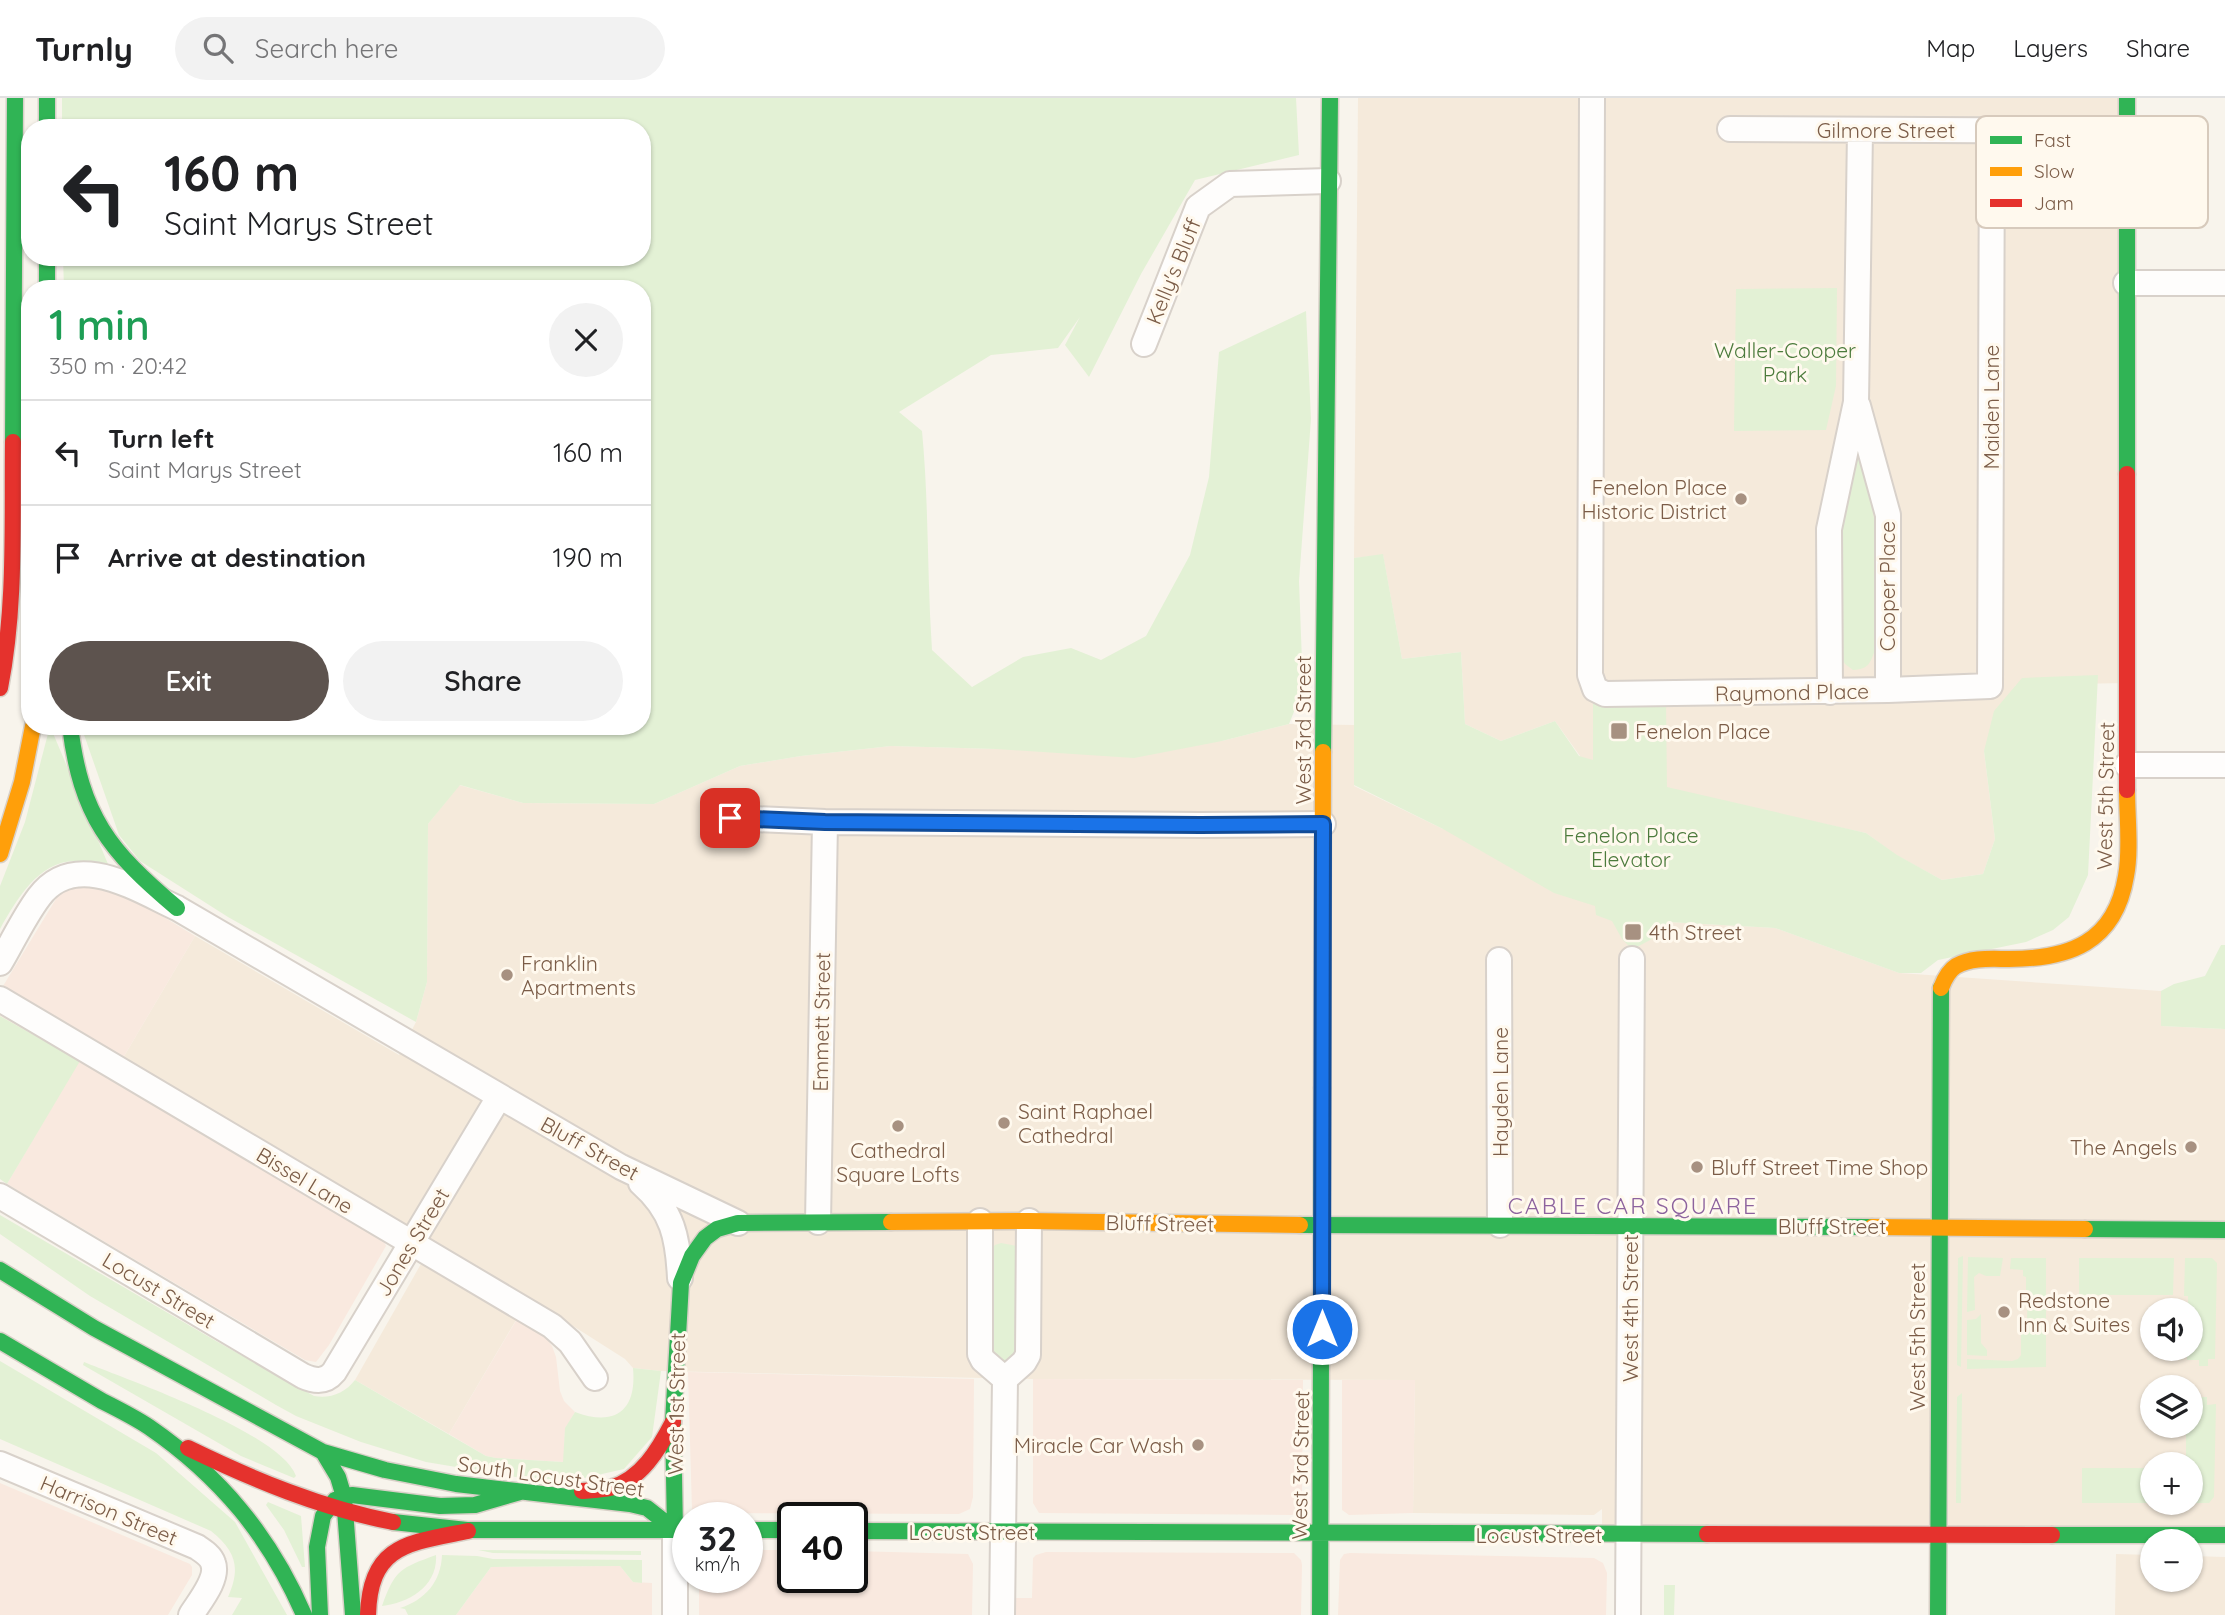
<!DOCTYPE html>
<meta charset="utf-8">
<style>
body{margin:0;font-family:Quicksand,sans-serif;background:#f2f2f2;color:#202124;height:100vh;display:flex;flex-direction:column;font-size:26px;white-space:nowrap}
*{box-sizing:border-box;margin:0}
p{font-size:23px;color:#757577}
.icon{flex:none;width:38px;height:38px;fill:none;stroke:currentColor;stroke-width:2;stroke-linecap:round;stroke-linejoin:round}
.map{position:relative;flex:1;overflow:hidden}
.details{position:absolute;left:21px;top:182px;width:630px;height:455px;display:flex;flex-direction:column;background:#fff;border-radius:28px;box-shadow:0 2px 5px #0004}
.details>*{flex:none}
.guide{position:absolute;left:21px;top:21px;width:630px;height:147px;border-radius:28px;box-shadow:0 2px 5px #0004;background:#fff;color:#202124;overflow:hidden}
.buttons{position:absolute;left:2140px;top:1200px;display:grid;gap:14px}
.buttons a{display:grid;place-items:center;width:63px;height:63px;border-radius:50%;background:#fff;box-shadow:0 2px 5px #0004;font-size:35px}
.speed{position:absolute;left:672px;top:1404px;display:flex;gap:14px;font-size:35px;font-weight:700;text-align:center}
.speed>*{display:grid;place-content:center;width:91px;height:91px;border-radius:50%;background:#fff;box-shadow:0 2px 5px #0004;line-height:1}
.speed small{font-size:18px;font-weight:400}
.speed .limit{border:4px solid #111;border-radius:10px;background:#fff;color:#111}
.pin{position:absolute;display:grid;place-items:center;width:60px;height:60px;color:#fff;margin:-30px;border-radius:14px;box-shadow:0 4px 10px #0006}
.me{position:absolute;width:77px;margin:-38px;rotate:0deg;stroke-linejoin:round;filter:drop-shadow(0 0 5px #0008)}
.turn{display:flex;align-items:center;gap:24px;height:147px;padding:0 28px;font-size:32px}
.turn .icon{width:91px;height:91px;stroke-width:2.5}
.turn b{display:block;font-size:49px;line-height:60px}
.round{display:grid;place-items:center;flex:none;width:74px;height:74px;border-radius:37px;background:#f2f2f2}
.summary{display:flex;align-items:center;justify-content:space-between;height:119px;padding:0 28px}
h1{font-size:42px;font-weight:600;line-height:52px;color:#1e9e55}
.action{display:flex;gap:14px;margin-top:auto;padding:14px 28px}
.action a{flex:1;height:80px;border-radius:42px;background:#5d534e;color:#fff;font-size:28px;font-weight:600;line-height:80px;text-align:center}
.action a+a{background:#f2f2f2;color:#202124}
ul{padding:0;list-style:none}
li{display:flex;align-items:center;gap:21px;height:105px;padding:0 28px;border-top:2px solid #e0e0e0}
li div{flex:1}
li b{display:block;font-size:26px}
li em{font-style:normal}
header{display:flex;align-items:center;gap:42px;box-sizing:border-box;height:98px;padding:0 35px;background:#fff;border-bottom:2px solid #e0e0e0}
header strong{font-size:33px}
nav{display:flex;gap:38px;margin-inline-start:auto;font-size:24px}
.search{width:490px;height:63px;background:#f2f2f2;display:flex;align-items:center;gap:18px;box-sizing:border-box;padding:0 24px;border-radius:38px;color:#757577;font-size:26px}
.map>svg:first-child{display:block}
</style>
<header>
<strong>Turnly</strong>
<div class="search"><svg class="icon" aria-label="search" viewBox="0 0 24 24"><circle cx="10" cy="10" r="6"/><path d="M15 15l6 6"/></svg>Search here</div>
<nav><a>Map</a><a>Layers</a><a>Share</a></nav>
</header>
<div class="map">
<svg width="2225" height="1517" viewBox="0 0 2225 1517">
<rect width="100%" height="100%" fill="#f8f4ec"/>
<path fill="#f5eadb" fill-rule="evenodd" d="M1358,0H2127V585L2016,587L1984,653L1995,741L1983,776L1942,782L1896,757L1866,735L1773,715L1668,824L1775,830L1899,875L2161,893V928L2225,931V1437H1602V1411L1594,1417L1413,1415L1415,1282L1033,1281L661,1273L633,1270L625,1261L529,1200L449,1336L355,1282L434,1143L123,960L195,838L399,957L416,924L427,884L428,726L459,687L523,705L654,706L740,668L801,658L891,648L996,651L1222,643L1289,626L1354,627V688L1443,731L1580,658L1555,623L1501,643L1465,626L1461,554L1402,561L1383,457L1354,460ZM2152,1213H2191V1251H2152ZM2152,1290H2191V1328H2152ZM2152,1367H2191V1405H2152Z
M2116,1456L2152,1457V1482H2191V1458L2225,1459V1517H2115Z"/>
<path fill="#f9e9df" d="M79,785L129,798L195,838L123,960L383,1142L386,1148L329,1247L316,1264L305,1262L7,1086L79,963L0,918V893L59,796Z
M517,1221L544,1237L552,1248L556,1259L560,1293L564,1303L575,1314L565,1331L564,1364L496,1360L486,1358L449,1336Z
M688,1274L974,1281L973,1399L970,1411L959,1416L707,1415L692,1412Z
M1033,1281L1303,1282L1302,1399L1299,1413L1292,1417L1039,1415L1033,1405Z
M1342,1282H1415L1413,1415L1349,1417L1342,1412Z
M0,1385L190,1466L192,1469V1477L168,1517H0Z
M747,1452H793V1479H852V1453L968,1456L973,1466L972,1517H699V1479H747Z
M1046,1454L1294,1455L1301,1462L1302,1467L1301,1517H1002L1003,1500H1032L1033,1460L1036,1457Z
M1350,1455L1594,1460L1603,1465L1607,1475L1606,1517H1338L1340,1462L1344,1456Z
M620,1468L633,1484L652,1485V1517H456L491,1469Z"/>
<path fill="#e3f1d5" d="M62,0H1296L1299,57L1195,82L1141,176L1089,279L1065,247L1080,219L1058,250L991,257L899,314L922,333C929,406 927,479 932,552L972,589L1023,559L1071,550L1101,562L1146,538L1190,457L1209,379L1219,254L1306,213L1311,321L1299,483L1303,591L1289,626L1222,643L1134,660L996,651L891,648L801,658L740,668L654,706L523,705L460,687L428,726L427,884L416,924L228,819L140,763L119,737L81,628H642V191H64L63,159H642V30H62Z
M1837,190L1836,288L1826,332L1734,333L1736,191Z
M1858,340L1862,341L1875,427V552C1870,566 1868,571 1853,572L1845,566L1841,559L1842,426Z
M1383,456L1402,561L1461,554L1465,626L1501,643L1555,623L1579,658L1593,662V604L1666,603L1667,689L1866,735L1897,757L1942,782L1983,776L1995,741L1984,653L1994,613L2022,580L2098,577L2088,777L2069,819L2053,832L2026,844L1938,862L1921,875H1899L1775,830L1668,824L1652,841L1635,850H1631L1622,841L1612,823L1596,817L1595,808L1554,795L1443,731L1354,687V460Z
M50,628L108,766C97,765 86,763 75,763C38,763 16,803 0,831V788L25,724Z
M2221,847H2225V931L2161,928V893L2174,886L2205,878Z
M0,918L80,963L7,1086L0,1081Z
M0,1117L216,1243L314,1298C330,1301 345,1295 355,1282L486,1358L496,1360L563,1364L565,1330L575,1314C615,1329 637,1313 633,1270L661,1273L652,1339L624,1371L580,1381H554L522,1380L426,1364L361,1344L296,1318L276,1307L90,1198L0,1136Z
M1001,1145L1017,1148L1020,1257L1012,1266L993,1264L989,1154L995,1147Z
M1963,1158L1961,1269L1957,1267L1958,1160Z
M1968,1159L2003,1160L2000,1178H1986L1979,1175L1974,1179L1975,1212L1967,1214Z
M2011,1160H2046V1269L1967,1271V1261L2012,1263L2018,1261L2021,1257V1221H2027L2028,1194L2026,1193V1179L2023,1178V1172L2010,1171Z
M2079,1160H2174L2173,1197H2079Z
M2185,1160H2212L2217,1165L2215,1261H2208V1268H2199V1262H2187V1251H2191V1213H2188V1198H2184Z
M1981,1216V1245L1987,1252V1258L1967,1257V1222L1976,1221Z
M0,1263L156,1355L235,1424L287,1517H232L242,1500L228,1499C241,1470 236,1453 211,1433L0,1341Z
M84,1264C128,1282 281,1335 296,1378L294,1380L241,1358L83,1267Z
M1962,1295L1961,1405H1956L1957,1299Z
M2199,1299H2207V1307L2216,1306L2214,1399L2209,1405H2191V1367H2186V1328H2191V1306H2199Z
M2082,1370H2152V1405H2082Z
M268,1404L301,1418L305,1469H302L284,1432L266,1407Z
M478,1452L641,1453V1457L493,1455Z
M436,1457C438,1488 409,1505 382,1508C395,1471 401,1470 436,1457Z
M442,1457L477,1458L493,1461L642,1462V1485L633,1484L620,1468L491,1469L456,1517H408L405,1511L400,1510C425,1502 441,1484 442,1457Z
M1664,1487H1675L1674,1517H1664Z"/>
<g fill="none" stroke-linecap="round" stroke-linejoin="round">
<g stroke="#d8d1ca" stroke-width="28">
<path id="street" d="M1592,0L1590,577L1595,591L1605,596L1888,592L1990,588L1992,31
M1730,31L2127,33
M2126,185H2225
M1144,246L1198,109L1230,86L1328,83
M1858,308L1888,417V592
M1830,594L1829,431L1856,304L1860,33
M2127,667H2225
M730,720L825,724L1200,727L1323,726
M1499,862L1500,1127
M0,865C13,843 24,819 39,799C75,751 136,791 177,810L621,1069L738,1125
M0,901L552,1228L570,1244L595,1280
M641,1085C673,1113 678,1140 680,1180
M0,1098L303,1278C314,1283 325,1285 334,1274L499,999
M980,1123V1256L983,1262L1005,1281
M818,1124L825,724
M0,1366L197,1449C203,1453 211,1458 213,1465C219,1481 199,1504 191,1517
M675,1432V1517
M1002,1517L1005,1281L1024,1264L1028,1257L1029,1123
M1628,1517L1632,861"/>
</g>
<g stroke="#d8d0c7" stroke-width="19">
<path id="fast" d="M47,0V30
M2127,0V376
M47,159V191
M13,344L15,0
M70,628C81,718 109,753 177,810
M1323,654L1330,0
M1300,1127L1872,1129
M2085,1131L2225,1132
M0,1172L94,1230L323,1354L338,1379L344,1399L353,1517
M0,1243C34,1263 68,1283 102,1303C118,1311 134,1319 149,1329C220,1378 270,1438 304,1517
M323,1354L385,1372L456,1386L630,1406L647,1410L675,1432
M393,1424L467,1432H688
M675,1432L673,1324L681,1185L692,1158L705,1140L717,1131L738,1125L891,1124
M747,1432H793
M852,1433L1707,1436
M2052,1437H2225
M320,1517L317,1449L323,1418L335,1402L352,1397L440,1408L475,1407L520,1394
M1320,1517L1322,990
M1938,1517L1941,890"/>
</g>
<g stroke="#d8d0c7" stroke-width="19">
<path id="slow" d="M0,756L22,684L33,628
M1941,890C1944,882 1948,873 1956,868C1972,859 1992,861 2009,861C2069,861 2115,845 2126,778C2131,753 2127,718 2127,692
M1322,990L1323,654
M891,1124L1029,1123L1300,1127
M1872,1129L2085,1131"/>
</g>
<g stroke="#d8d0c7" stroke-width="19">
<path id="jam" d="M2127,376V692
M0,590C16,509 12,427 13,344
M188,1350C254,1382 321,1410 393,1424
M582,1393C591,1392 601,1392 610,1390C641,1382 659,1351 673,1324
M1707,1436L2052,1437
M368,1517C370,1446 409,1445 468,1433"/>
</g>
<use href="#street" stroke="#fefdfc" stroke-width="24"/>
<use href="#fast" stroke="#30b455" stroke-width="16"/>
<use href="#slow" stroke="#ff9f0a" stroke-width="16"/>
<use href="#jam" stroke="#e5322d" stroke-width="16"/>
</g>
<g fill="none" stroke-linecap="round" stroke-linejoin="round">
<g stroke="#114b97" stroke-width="18">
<path id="route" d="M730,720L825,724L1200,727L1323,726L1322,1231"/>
</g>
<use href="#route" stroke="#1a73e8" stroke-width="12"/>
</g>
<g fill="#a79181" stroke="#fff9ee" stroke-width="2.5">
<circle cx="1741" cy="401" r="7"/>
<rect x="1610" y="624" width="18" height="18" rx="3.5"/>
<rect x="1624" y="825" width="18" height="18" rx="3.5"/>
<circle cx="507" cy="877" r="7"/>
<circle cx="1004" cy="1025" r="7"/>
<circle cx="898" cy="1028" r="7"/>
<circle cx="2191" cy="1049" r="7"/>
<circle cx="1697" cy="1069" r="7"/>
<circle cx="2004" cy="1214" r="7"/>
<circle cx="1198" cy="1347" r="7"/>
</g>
<g text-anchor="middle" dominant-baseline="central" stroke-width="6" stroke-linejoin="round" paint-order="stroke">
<g font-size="21" fill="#7b5c47" stroke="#fff9ee">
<text x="1886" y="32">Gilmore Street</text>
<text transform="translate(1173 173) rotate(-68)">Kelly's Bluff</text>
<text transform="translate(1991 309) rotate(-90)">Maiden Lane</text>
<text transform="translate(1887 488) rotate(-90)">Cooper Place</text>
<text transform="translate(1792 594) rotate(-1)">Raymond Place</text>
<text transform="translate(1303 632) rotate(-90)">West 3rd Street</text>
<text transform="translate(2105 698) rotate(-89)">West 5th Street</text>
<text transform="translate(821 924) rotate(-89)">Emmett Street</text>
<text transform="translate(1500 994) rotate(-90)">Hayden Lane</text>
<text transform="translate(590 1050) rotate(29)">Bluff Street</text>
<text transform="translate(305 1082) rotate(31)">Bissel Lane</text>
<text transform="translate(1160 1125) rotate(1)">Bluff Street</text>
<text x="1832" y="1128">Bluff Street</text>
<text transform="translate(412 1144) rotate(-59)">Jones Street</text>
<text transform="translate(159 1192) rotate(31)">Locust Street</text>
<text transform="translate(1630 1210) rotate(-90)">West 4th Street</text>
<text transform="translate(1917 1239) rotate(-90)">West 5th Street</text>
<text transform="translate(676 1306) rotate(-89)">West 1st Street</text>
<text transform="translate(1300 1367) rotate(-89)">West 3rd Street</text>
<text transform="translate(551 1378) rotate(8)">South Locust Street</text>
<text transform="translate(109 1412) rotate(23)">Harrison Street</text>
<text x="972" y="1434">Locust Street</text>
<text x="1539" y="1437">Locust Street</text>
</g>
<g font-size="21" fill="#4c7b3c" stroke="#fff9ee">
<text x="1785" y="252">Waller-Cooper<tspan x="1785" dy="24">Park</tspan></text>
<text x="1631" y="737">Fenelon Place<tspan x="1631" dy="24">Elevator</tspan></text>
</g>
<g font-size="21" fill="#7b5c47" stroke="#fff9ee" text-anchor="start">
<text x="1727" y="389" text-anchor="end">Fenelon Place<tspan x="1727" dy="24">Historic District</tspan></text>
<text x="1635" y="633">Fenelon Place</text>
<text x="1649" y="834">4th Street</text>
<text x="521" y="865">Franklin<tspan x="521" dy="24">Apartments</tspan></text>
<text x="1018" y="1013">Saint Raphael<tspan x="1018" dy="24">Cathedral</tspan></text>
<text x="2177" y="1049" text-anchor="end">The Angels</text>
<text x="898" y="1052" text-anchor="middle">Cathedral<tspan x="898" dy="24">Square Lofts</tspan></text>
<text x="1711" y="1069">Bluff Street Time Shop</text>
<text x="2018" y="1202">Redstone<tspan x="2018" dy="24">Inn &amp; Suites</tspan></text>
<text x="1184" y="1347" text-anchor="end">Miracle Car Wash</text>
</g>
<g font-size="23" letter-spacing="2" fill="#8d639e" stroke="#fff9ee">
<text x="1633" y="1107">CABLE CAR SQUARE</text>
</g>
</g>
<rect x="1976" y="18" width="232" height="112" rx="10" fill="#fff9ee" stroke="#d7cabc" stroke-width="2"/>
<rect x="1990" y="38" width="32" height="8" fill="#30b455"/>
<rect x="1990" y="69" width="32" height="9" fill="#ff9f0a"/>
<rect x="1990" y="101" width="32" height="8" fill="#e5322d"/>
<g font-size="19" fill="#7b5c47">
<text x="2034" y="49">Fast</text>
<text x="2034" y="80">Slow</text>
<text x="2034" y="112">Jam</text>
</g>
</svg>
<div class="buttons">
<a><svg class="icon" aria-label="sound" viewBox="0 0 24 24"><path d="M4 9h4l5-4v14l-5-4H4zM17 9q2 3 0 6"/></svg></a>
<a><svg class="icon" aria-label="layers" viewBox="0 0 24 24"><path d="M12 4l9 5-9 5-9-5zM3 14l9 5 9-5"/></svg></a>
<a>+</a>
<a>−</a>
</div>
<div class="speed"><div>32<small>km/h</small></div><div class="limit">40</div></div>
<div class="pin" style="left:730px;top:720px;background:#d93025"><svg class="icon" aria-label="arrive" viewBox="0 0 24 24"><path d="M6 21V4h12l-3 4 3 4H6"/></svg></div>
<svg class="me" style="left:1322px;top:1231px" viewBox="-20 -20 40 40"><circle r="17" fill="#1a73e8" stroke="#fff" stroke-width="3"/><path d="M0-11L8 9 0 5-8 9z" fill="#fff"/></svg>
<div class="guide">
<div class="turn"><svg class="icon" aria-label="left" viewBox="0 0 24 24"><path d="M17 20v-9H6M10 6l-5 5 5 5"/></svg><div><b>160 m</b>Saint Marys Street</div></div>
</div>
<section class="details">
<div class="summary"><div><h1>1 min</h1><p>350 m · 20:42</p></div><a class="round"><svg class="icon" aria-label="close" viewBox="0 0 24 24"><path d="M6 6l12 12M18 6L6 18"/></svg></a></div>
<ul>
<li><svg class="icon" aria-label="left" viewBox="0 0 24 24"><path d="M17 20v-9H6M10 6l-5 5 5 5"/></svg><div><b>Turn left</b><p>Saint Marys Street</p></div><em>160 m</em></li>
<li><svg class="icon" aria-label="arrive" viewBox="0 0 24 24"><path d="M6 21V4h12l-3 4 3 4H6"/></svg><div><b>Arrive at destination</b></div><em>190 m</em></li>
</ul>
<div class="action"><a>Exit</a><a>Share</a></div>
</section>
</div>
